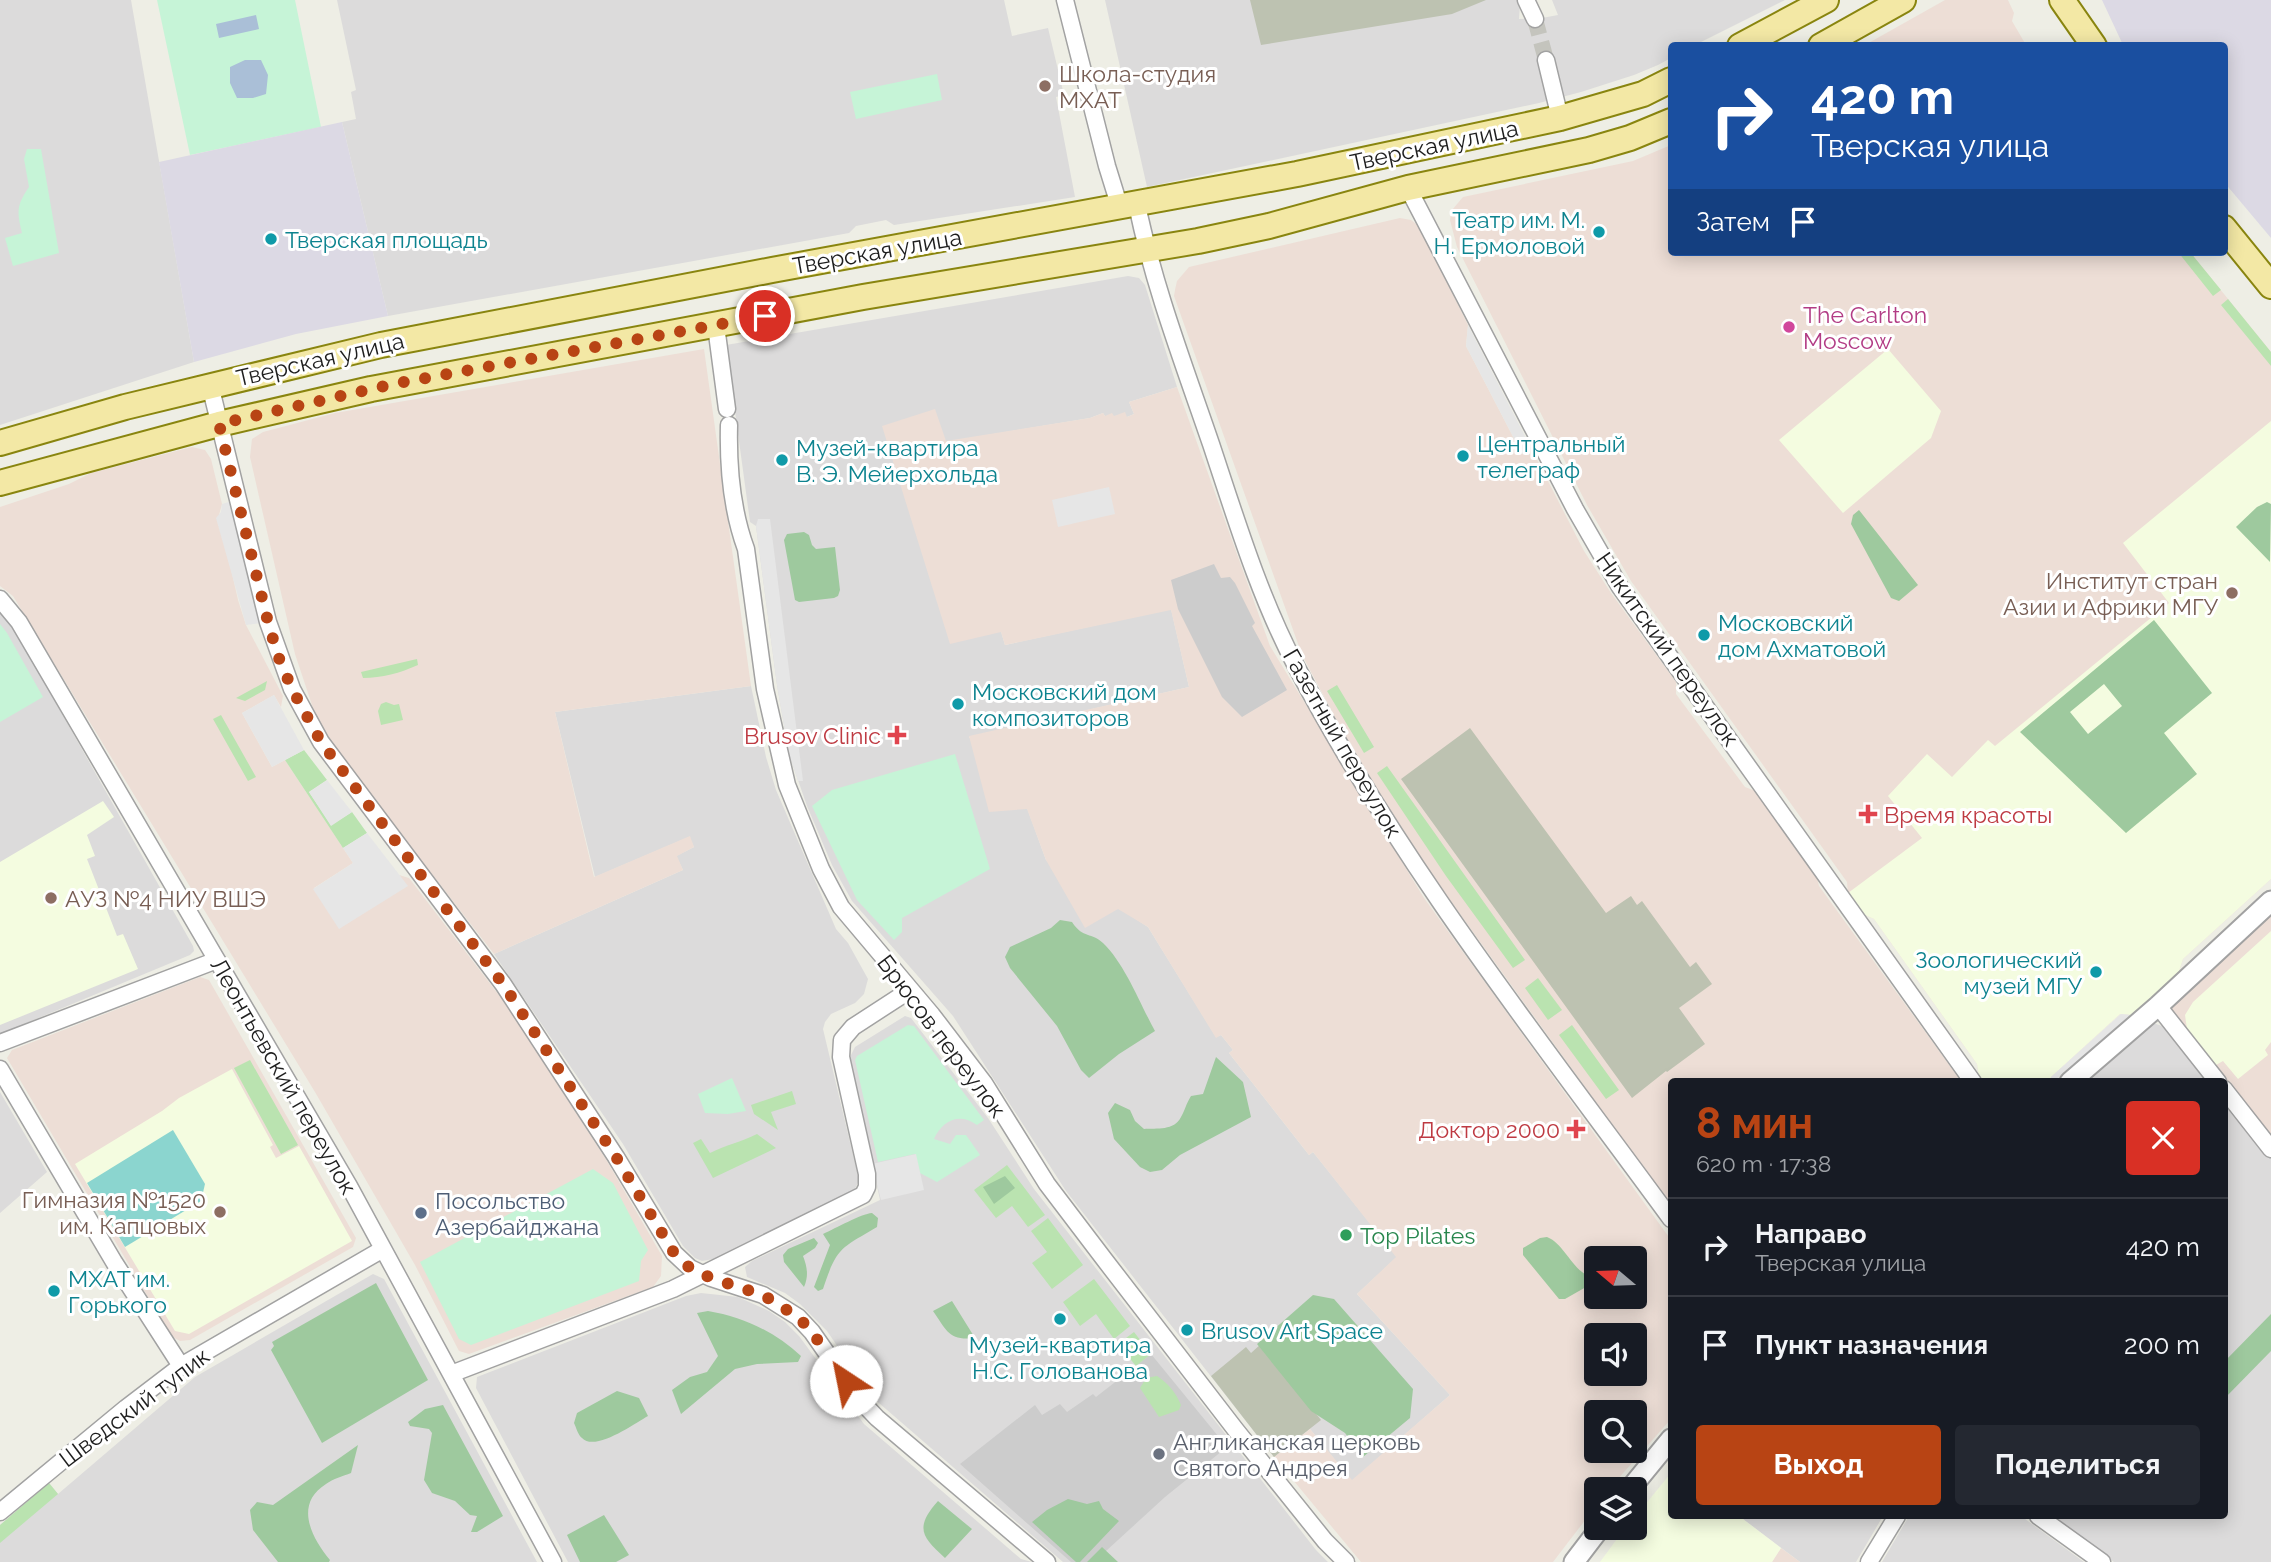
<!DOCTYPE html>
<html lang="ru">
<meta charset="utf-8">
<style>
body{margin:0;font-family:Raleway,sans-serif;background:#242831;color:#f1f3f6;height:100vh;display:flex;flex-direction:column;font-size:26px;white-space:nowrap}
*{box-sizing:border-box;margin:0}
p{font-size:23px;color:#9ea1a6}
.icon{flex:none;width:38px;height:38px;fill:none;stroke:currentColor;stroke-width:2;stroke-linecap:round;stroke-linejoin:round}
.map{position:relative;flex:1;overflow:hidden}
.side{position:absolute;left:1668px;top:1078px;width:560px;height:441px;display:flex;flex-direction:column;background:#171b24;border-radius:7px;box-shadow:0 4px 18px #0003}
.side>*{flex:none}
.top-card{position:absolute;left:1668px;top:42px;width:560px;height:214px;border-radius:7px;box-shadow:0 4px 18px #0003;background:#1a4fa0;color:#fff;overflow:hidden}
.needle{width:46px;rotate:289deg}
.controls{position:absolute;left:1584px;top:1246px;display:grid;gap:14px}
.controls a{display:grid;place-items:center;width:63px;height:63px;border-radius:7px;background:#171b24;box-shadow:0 4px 18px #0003;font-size:35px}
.pin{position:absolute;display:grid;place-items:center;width:60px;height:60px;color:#fff;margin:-30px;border:4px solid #fff;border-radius:50%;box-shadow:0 2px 7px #0007}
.me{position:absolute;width:77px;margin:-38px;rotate:326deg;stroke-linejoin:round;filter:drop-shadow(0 0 5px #0008)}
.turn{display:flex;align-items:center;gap:24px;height:147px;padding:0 28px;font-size:32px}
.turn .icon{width:91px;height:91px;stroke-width:2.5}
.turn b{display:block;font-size:49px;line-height:60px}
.then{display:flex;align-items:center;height:66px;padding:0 28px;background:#0003;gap:14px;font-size:26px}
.round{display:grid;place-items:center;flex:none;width:74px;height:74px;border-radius:7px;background:#242831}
.headline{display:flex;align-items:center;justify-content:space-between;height:119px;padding:0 28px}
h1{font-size:42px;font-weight:700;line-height:52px;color:#b84414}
.action{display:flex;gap:14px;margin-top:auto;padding:14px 28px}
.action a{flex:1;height:80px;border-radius:7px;background:#b84414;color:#fff;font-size:28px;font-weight:700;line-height:80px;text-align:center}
.action a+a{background:#242831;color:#f1f3f6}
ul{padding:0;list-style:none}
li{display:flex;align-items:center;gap:21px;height:98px;padding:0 28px;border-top:2px solid #363941}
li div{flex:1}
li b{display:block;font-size:26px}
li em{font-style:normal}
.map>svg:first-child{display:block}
</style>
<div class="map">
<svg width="2271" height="1562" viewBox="0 0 2271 1562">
<rect width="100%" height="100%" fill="#eeeee5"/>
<path fill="#dcdbdb" d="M0,0H131L194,362L0,425Z
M337,0H1004L1012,36L1048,28L1064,95L1056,97L1075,197L894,225L886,220L856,226L849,233L388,316L342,122L356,119L351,92L356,90Z
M1105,0H1517L1520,5L1519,19L1542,18L1558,15L1552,0H1785L1695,45L1671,46V58L1658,65L1634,75L1581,92L1539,103L1147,187Z
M1128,276L1139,278L1145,285L1177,387L1129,402L1134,414L1127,417L1105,416L1103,413L1090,418L945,442L1005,645L1171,609L1189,687L969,737L1027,808L1046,860L1148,927L1216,1037L1221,1035L1233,1050L1229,1053L1309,1155L1313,1152L1397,1257L1357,1294L1450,1395L1352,1481L1310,1429L1274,1457L1066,1191L953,1016L852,901L832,865L807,806L789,754L777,685L756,526L750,522L726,345Z
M0,612L13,627L193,946L194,951L190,955L0,1034Z
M751,686L766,757L776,790L836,929L848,943L868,979L864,994L855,1003L831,1014L825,1022L823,1029L859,1180L855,1189L719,1258L702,1261L695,1258L683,1246L623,1144L494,954L683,870L676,856L694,847L689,837L595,877L555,712Z
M905,1016L911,1018L988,1118L1034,1189L1316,1550L1328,1562H1063L872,1397L827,1331L800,1304L785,1293L747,1277L745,1267L752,1261L880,1200L850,1057L855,1047Z
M2153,1023L2165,1027L2212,1082H2084L2148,1024Z
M0,1092L47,1172L0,1213Z
M2224,1098L2271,1158V1562H2114L2051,1516H2224Z
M373,1274L384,1279L537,1562H0V1525L49,1483L58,1494L195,1377Z
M701,1293L738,1297L769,1311L785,1322L799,1336L864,1424L1021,1559L1032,1562H568L476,1388L477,1377L686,1296Z
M1739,1516H1883L1856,1562H1800Z
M1909,1516H2021L2084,1562H1882Z"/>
<path fill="#edded6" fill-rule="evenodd" d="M1945,0H2008L2014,13L2012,21L2026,45H1865Z
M1671,145V252H2190L2271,352V879L2183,959L2178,974L2131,1015L2120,1014L2051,1077L2050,1081H1983L1979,1077L1977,1064L1874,919L1863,914L1848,893L1847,882L1631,581L1587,505L1457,247L1450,220L1452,210L1463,197L1633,161Z
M1400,218L1411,220L1420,227L1468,325L1466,346L1522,454L1532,450L1584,551L1611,593L1676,682V694L1745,787L1758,792L1815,870L1819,886L1961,1081L1671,1082V1206L1439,885L1356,757L1302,655L1174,296L1175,290L1177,281L1189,267Z
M704,349L751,686L555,712L594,877L690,836L694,847L677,856L683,870L494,954L330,743L315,714L295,654L250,457L252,439L263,432L335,413Z
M1177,387L1270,646L1424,898L1671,1240V1419L1609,1489H1596V1506L1553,1562H1361L1274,1457L1310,1429L1352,1480L1450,1395L1357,1294L1396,1257L1313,1152L1309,1155L1229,1053L1233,1050L1221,1035L1216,1038L1148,927L1118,909L1085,928L1046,860L1027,809L989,812L969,736L1189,687L1171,610L1005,645L1001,632L950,644L882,426L935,409L946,441L1090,418L1103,413L1105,416L1112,413L1114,416L1125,412L1127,417L1134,414L1129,402ZM1596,1258H1634V1297H1596ZM1596,1335H1634V1374H1596ZM1596,1412H1634V1451H1596Z
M192,447L205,450L211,459L222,504L219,515L238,600L246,625L283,696L281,707L274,695L242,713L272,767L285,760L353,863L314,888L407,886L399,875L409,878L505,1003L607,1161L662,1256L661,1276L653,1287L469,1354L459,1351L415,1265L315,1092L13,596L0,586V507L69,484L91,473Z
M2271,915V1138L2228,1083L2221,1077L2171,1011L2173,1004Z
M200,977L209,980L356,1238L353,1247L190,1340L180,1341L171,1336L7,1058L12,1050Z
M1781,1548L1800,1562H1772Z"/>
<path fill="#f4fce0" d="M1888,349L1941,411L1931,438L1843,513L1779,440Z
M2271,421V879L2183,959L2178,974L2171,981L2131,1015L2120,1014L2051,1077L2050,1082L1983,1081L1979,1077L1977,1064L1874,919L1863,914L1848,893L1922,838L1888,796L1927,754L1952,777L1988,740L1995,746L2169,603L2123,543Z
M103,801L114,817L87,835L95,856L87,859L117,936L123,934L138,969L0,1025V862Z
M2271,931V1042L2265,1050L2268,1055L2238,1079L2223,1061L2216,1065L2187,1029L2185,1015L2193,1002Z
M232,1069L273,1145L270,1147L276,1158L299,1146L352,1241L189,1334L175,1331L75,1164L162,1111L179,1098Z
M1671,1473V1516H1739L1781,1548L1772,1562H1600L1625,1528H1634L1635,1517Z"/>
<path fill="#ccc" d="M1214,564L1221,578L1230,577L1235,583L1255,623L1252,626L1287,690L1242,717L1222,697L1178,609L1171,580Z
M1151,1354L1227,1447L1165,1497L1094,1562H1071L960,1464L1035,1405L1042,1415L1060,1404L1067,1412L1093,1394L1096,1397Z"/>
<path fill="#bdc2b1" d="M1250,0H1486L1452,14L1261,45Z
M1470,728L1606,913L1631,896L1637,905L1642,901L1690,967L1696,962L1712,984L1679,1008L1705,1044L1667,1072L1666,1071L1632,1098L1401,779Z
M1261,1344L1321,1420L1274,1457L1211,1376L1246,1347L1251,1353Z"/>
<path fill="#bae3b0" d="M2178,252H2190L2221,290L2213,296Z
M2228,299L2271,352V366L2221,305Z
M417,659L418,665C400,673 382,678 363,678L361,672Z
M267,681L265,690L245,701L236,698Z
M1337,685L1374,747L1364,753L1327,691Z
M386,702L394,705L399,704L403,720L381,725L378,711L381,704Z
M221,715L256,777L248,781L213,719Z
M304,750L327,780L309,792L331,825L352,812L367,833L343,848L285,760Z
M1387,766L1525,960L1513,968L1446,876L1377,773Z
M1538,978L1562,1010L1548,1020L1525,988Z
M1572,1025L1619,1090L1606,1099L1559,1035Z
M250,1060L298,1145L281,1154L234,1068Z
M792,1091L796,1104L771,1112L778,1130L754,1114L751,1105Z
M757,1134L776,1148L713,1178L693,1143L701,1139L710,1153C726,1145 741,1142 757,1134Z
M1007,1165L1045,1215L1028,1227L1012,1206L996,1218L974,1190Z
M1048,1218L1083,1265L1052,1289L1032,1263L1047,1252L1031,1231Z
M1094,1279L1130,1326L1114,1339L1096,1314L1080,1326L1063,1302Z
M1134,1332L1151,1354L1136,1366L1118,1344Z
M1157,1376C1169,1384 1176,1393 1181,1405L1179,1410L1159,1417L1140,1388L1146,1378Z
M49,1483L58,1494L0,1543V1525Z"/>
<path fill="#9ec99e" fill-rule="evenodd" d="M2267,502L2271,504L2270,562L2236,527L2257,507Z
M1859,510L1918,585L1899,601L1891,598L1851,524L1853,515Z
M804,532L809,535L812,545L816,549L835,547L840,590L838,596L834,598L799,602L795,600L784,540L787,534Z
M2154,620L2212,693L2164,733L2197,774L2126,833L2020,732ZM2104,684L2122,706L2088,734L2070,712Z
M1060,920L1072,922C1083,939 1092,932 1103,943C1125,964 1140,1004 1155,1031L1119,1054L1089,1078L1081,1070L1057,1026L1010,968L1005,957L1010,947L1051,928Z
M1216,1057L1243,1082L1251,1117L1180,1155L1162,1170L1150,1172L1140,1167L1114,1139L1108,1113L1115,1103L1130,1110L1135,1121L1144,1129C1157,1128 1174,1131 1181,1117C1185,1110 1186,1104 1191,1096L1203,1094Z
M1005,1176L1015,1188L994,1204L983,1187Z
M872,1213L878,1218L877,1227C840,1249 837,1247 823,1289L818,1291L814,1287L830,1245L823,1234C836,1228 861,1214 872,1213Z
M1547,1237C1563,1243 1571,1267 1588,1276L1586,1287L1565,1299H1559L1523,1255V1248L1540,1238Z
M814,1238L818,1243L815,1248L803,1256C807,1266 809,1276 804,1287L784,1262L783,1255L788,1249Z
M376,1283L428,1380L322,1443L271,1350L274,1346L272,1342Z
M1313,1295L1334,1299L1413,1389L1410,1418L1363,1457L1345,1433L1311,1411L1257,1344Z
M952,1301L975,1338C949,1341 947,1331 933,1311Z
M708,1311C744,1317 775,1332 801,1356L798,1362L757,1364L735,1369L681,1414L672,1390L690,1377L707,1372L718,1356L697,1313Z
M2271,1314V1351L2224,1399V1362Z
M617,1391L639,1398L648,1416C634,1424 595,1452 582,1438C578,1435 576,1427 574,1423L577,1413Z
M443,1405L503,1516L477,1532H471L477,1516L470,1515L455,1501L432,1493L424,1480L432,1433L429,1429L410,1426L408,1422L425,1409Z
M358,1445L351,1473C343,1476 333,1479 326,1484C294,1504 311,1537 330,1560L329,1562H278L253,1530L250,1510L257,1502L273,1505Z
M1068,1499L1087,1504L1099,1501L1103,1509L1119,1521L1080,1562H1076L1032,1522L1047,1510Z
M938,1501L972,1529L945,1558C922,1537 914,1528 938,1501Z
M604,1515L629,1555L616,1562H580L567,1535Z
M1102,1547L1118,1562H1087Z"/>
<path fill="#c6f4d7" d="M157,0H295L321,127L190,155Z
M937,74L942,100L856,119L850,92Z
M27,149H41L59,253L13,266L5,238L22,233C17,212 16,206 29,187L24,159Z
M0,624L7,633L43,697L0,722Z
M955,754L990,869L902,918V932L894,940L857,900L812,806L832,790Z
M908,1025L914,1026L984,1120L977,1125C959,1112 942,1121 934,1139L950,1144L956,1135H966L980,1155L937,1182L920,1173L915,1154L878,1162L855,1060L857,1056Z
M732,1078L746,1111L728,1114L705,1113L698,1094Z
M593,1169L613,1183L648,1250L641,1261L639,1281L471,1345L459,1339L420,1262Z"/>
<path fill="#8bd5cf" d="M173,1130L205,1184L201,1201L125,1247L87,1183Z"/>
<path fill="#e6e6e6" d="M1468,325L1532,450L1522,454L1466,346Z
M1109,487L1115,514L1058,527L1052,500Z
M232,501L261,623L246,625L216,518L221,512L222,504Z
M758,519H770L803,781H798L789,754L777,685L756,526Z
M274,695L304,750L272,767L242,713Z
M327,780L352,812L331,826L309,792Z
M367,833L408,886L339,929L313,889L353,863L343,848Z
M2121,1014L2131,1015L2054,1081H2050L2051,1077Z
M916,1154L924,1190L881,1200L872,1164Z"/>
<path fill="#dcd9e4" d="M2102,0H2271V238L2224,182V46L2123,45Z
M342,122L388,316L296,334L194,362L159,162Z"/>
<path fill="#aabfd7" d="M256,15L259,29L219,38L216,24Z
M245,60H261L268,75L266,94L253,98H237L230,83V67Z"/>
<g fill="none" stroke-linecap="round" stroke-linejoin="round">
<path stroke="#c4c4bd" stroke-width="16" stroke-dasharray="16 8" stroke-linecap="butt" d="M1535,19L1546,60"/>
<g stroke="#a2a2a2" stroke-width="19">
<path id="minor" d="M1065,0L1107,166L1120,208
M1526,0L1535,19
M1546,60L1560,118
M1408,188L1575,509L1620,587L1973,1082
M1137,205C1154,287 1184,365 1211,444C1236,519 1259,596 1296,666C1400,864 1540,1040 1671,1219
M716,326L727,409
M210,385L268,622L292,689L321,742L503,984L616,1157L674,1253L690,1268L711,1278L763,1295L798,1317L812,1332L858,1398L877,1418L1047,1562
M729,425C728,465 732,511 746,549L765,689L787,785L821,869L841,907L932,1015L984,1083L1047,1184L1104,1259L1235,1429L1325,1541L1346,1562
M0,599L19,622L349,1186L553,1562
M2158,1006L2218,1082
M0,1043L217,960
M0,1069L114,1262L181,1366
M2224,1089L2271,1149
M451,1374L673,1289L863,1195L867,1187V1174L841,1057L842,1040L853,1027L910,990
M0,1512L126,1408L181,1366L383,1249
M2038,1516L2102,1562
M1869,1562L1897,1516"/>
</g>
<g stroke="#a2a2a2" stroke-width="23">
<path id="tertiary" d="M2070,1082L2158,1006L2271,901
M1630,1489L1671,1439
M1574,1562L1600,1528"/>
</g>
<g stroke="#89850f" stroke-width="28">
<path id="primary" d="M2062,0L2094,46
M1740,46L1826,0
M1821,46L1903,0
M2224,228L2271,286
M0,443L125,407L381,345L772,270L1297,174L1560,118L1643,94L1671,80
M0,483L219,424L371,389L863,297L1198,241L1269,226L1408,188L1589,150L1630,138L1671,121"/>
</g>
<use href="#minor" stroke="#fff" stroke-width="16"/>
<use href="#tertiary" stroke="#fff" stroke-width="19"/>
<use href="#primary" stroke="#f3e8a5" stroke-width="24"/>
</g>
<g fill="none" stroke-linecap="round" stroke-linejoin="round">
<path stroke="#b84414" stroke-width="12" stroke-dasharray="0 21.6" d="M765,316L393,384L219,424L268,622L278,656L292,689L321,742L503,984L616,1157L674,1253L690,1268L711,1278L763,1295L798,1317L812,1332L846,1381"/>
</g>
<g fill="#8d6e63" stroke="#fff" stroke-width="2.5">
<circle cx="1045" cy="86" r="7"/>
<circle cx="2232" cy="593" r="7"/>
<circle cx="51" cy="898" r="7"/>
<circle cx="220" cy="1212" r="7"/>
</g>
<g fill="#0f9aa8" stroke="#fff" stroke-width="2.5">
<circle cx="1599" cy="232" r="7"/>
<circle cx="271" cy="239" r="7"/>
<circle cx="1463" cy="456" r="7"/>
<circle cx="782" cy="460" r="7"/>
<circle cx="1704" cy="635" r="7"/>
<circle cx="958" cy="704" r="7"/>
<circle cx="2096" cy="972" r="7"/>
<circle cx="54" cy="1291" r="7"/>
<circle cx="1060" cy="1319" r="7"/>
<circle cx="1187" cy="1330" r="7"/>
</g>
<circle fill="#d1479c" stroke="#fff" stroke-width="2.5" cx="1789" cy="327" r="7"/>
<g fill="#e0444e" stroke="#fff" stroke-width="2.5">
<path d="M893.5 724.5h7v7h7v7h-7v7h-7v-7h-7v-7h7z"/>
<path d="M1864.5 803.5h7v7h7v7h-7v7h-7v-7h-7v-7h7z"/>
<path d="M1572.5 1118.5h7v7h7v7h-7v7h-7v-7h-7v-7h7z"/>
</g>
<circle fill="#5c6f8a" stroke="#fff" stroke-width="2.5" cx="421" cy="1213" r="7"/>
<circle fill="#2e9e5b" stroke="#fff" stroke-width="2.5" cx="1346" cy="1235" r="7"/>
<circle fill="#6b7280" stroke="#fff" stroke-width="2.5" cx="1159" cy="1454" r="7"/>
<g text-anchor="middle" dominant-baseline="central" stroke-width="6" stroke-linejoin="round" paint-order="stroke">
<g font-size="23" fill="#785e54" stroke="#fff" text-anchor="start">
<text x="1059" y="73">Школа-студия<tspan x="1059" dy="26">МХАТ</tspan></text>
<text x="2218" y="580" text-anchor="end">Институт стран<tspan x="2218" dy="26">Азии и Африки МГУ</tspan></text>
<text x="65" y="898">АУЗ №4 НИУ ВШЭ</text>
<text x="206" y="1199" text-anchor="end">Гимназия №1520<tspan x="206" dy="26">им. Капцовых</tspan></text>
</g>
<g font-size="23" fill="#1e1e1e" stroke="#fff">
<text transform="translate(1434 145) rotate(-12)">Тверская улица</text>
<text transform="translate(877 251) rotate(-10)">Тверская улица</text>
<text transform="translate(320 359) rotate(-13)">Тверская улица</text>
<text transform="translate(1668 649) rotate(55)">Никитский переулок</text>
<text transform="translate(1343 743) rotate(60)">Газетный переулок</text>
<text transform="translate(942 1036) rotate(53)">Брюсов переулок</text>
<text transform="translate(284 1076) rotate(60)">Леонтьевский переулок</text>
<text transform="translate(134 1407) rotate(-37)">Шведский тупик</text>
</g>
<g font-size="23" fill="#0d838f" stroke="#fff" text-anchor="start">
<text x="1585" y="219" text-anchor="end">Театр им. М.<tspan x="1585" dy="26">Н. Ермоловой</tspan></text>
<text x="285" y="239">Тверская площадь</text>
<text x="1477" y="443">Центральный<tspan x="1477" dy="26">телеграф</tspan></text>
<text x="796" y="447">Музей-квартира<tspan x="796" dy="26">В. Э. Мейерхольда</tspan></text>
<text x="1718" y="622">Московский<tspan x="1718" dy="26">дом Ахматовой</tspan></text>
<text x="972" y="691">Московский дом<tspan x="972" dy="26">композиторов</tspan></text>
<text x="2082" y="959" text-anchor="end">Зоологический<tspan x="2082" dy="26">музей МГУ</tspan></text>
<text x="68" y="1278">МХАТ им.<tspan x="68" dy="26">Горького</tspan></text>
<text x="1201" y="1330">Brusov Art Space</text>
<text x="1060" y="1344" text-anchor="middle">Музей-квартира<tspan x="1060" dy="26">Н.С. Голованова</tspan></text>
</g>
<g font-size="23" fill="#b23c85" stroke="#fff" text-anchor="start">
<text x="1803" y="314">The Carlton<tspan x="1803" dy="26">Moscow</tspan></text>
</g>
<g font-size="23" fill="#be3a42" stroke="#fff" text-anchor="end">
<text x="881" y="735">Brusov Clinic</text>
<text x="1884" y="814" text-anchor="start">Время красоты</text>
<text x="1560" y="1129">Доктор 2000</text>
</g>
<g font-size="23" fill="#4e5e75" stroke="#fff" text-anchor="start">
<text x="435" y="1200">Посольство<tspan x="435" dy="26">Азербайджана</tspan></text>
</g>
<g font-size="23" fill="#27864d" stroke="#fff" text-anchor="start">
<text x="1360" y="1235">Top Pilates</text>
</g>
<g font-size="23" fill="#5b616d" stroke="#fff" text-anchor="start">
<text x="1173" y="1441">Англиканская церковь<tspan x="1173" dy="26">Святого Андрея</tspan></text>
</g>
</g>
</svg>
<div class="controls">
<a><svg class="needle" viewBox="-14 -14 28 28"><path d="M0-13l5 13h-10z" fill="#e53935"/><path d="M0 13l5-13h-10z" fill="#9ea1a6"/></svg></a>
<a><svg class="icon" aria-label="sound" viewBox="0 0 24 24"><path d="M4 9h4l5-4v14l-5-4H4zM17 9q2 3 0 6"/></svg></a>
<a><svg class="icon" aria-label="search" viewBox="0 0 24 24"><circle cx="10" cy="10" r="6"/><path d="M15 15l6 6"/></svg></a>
<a><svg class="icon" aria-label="layers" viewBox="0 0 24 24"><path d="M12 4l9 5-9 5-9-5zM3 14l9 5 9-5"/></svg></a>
</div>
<div class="pin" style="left:765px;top:316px;background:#d93025"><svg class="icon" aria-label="arrive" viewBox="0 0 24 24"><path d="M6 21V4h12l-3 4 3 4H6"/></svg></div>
<svg class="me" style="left:846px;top:1381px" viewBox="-20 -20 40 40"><circle r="19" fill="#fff"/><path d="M0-13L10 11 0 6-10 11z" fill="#b84414"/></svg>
<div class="top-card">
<div class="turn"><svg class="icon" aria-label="right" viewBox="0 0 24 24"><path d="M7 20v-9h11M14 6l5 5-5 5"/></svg><div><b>420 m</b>Тверская улица</div></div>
<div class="then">Затем<svg class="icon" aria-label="arrive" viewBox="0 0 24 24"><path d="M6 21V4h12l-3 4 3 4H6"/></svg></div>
</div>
<section class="side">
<div class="headline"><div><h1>8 мин</h1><p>620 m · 17:38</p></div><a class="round" style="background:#d93025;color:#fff"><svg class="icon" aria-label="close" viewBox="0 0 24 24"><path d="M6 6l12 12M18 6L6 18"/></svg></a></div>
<ul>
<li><svg class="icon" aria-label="right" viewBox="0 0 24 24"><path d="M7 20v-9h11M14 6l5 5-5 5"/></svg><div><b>Направо</b><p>Тверская улица</p></div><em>420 m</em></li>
<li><svg class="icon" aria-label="arrive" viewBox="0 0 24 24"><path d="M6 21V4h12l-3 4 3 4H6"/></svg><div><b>Пункт назначения</b></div><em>200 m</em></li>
</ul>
<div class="action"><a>Выход</a><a>Поделиться</a></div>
</section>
</div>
